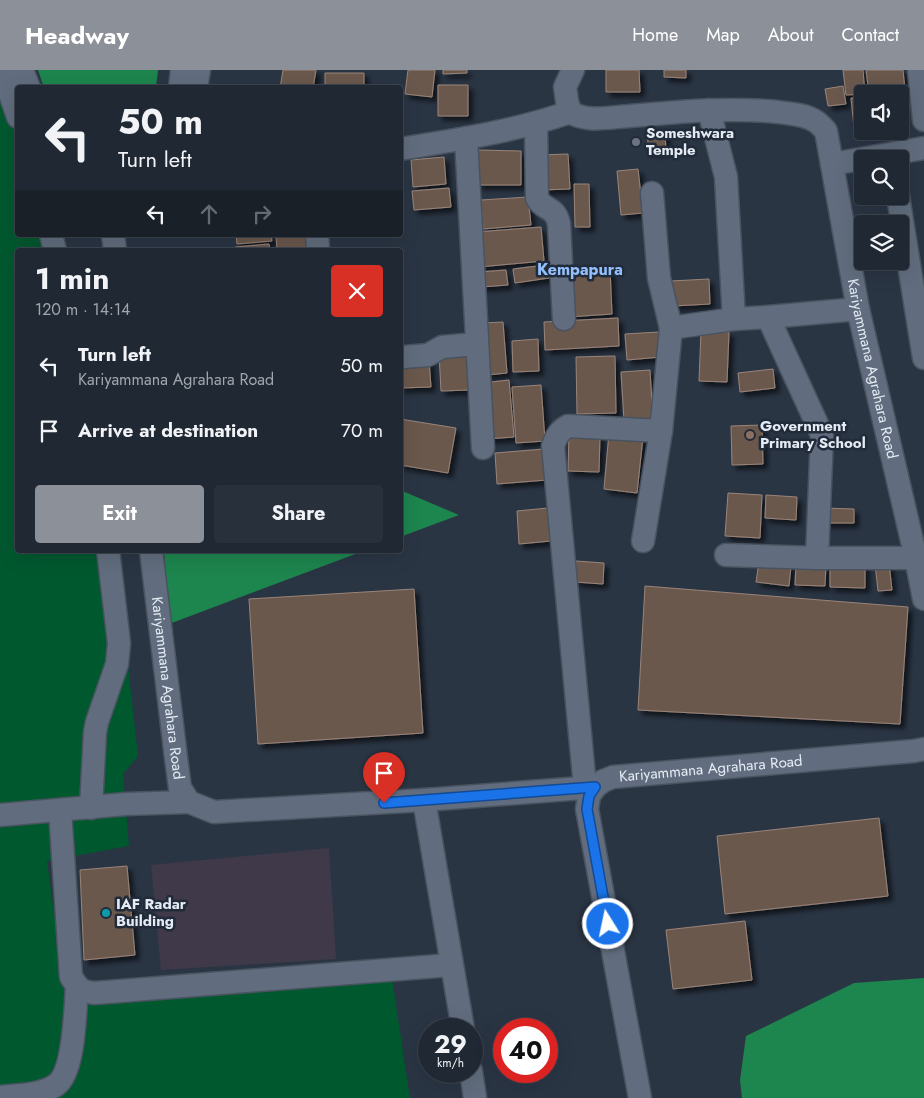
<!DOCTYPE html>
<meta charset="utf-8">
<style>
body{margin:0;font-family:Jost,sans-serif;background:#28303b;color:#f1f3f6;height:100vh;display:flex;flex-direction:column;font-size:19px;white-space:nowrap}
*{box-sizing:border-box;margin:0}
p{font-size:16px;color:#a2a6ac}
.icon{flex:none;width:28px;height:28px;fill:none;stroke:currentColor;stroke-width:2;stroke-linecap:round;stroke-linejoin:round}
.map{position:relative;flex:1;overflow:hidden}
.sheet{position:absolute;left:15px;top:178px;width:388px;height:305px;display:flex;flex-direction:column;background:#202833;border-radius:5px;box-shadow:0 5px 20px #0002,0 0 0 1px #3d444e}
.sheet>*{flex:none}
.guide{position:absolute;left:15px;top:15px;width:388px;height:152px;border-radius:5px;box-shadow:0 5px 20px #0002,0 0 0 1px #3d444e;background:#202833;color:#f1f3f6;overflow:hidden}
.controls{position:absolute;left:854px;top:15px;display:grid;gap:10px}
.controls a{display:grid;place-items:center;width:55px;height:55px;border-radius:5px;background:#202833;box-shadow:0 5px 20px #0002,0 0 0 1px #3d444e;font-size:25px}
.speed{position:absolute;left:418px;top:948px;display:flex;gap:10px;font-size:25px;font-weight:700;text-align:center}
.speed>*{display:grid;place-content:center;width:65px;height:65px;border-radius:50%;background:#202833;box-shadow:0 5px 20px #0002,0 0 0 1px #3d444e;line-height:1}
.speed small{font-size:12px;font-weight:400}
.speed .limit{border:8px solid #d22;background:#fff;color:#111}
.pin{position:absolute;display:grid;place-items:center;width:42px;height:42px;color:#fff;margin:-51px -21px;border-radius:50% 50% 50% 0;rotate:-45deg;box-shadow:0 0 5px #0007}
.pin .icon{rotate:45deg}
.me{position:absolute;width:55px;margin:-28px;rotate:350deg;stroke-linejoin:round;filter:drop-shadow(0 0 4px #0008)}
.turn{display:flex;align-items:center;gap:18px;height:105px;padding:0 20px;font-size:22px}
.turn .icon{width:65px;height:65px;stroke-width:2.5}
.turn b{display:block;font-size:35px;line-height:42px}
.lanes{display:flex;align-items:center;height:48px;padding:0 20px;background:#0003;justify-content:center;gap:25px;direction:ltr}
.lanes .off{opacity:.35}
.round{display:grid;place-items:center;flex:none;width:52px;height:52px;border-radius:5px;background:#28303b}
.headline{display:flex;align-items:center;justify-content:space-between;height:85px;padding:0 20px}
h1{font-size:30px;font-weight:700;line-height:38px}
.primary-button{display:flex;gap:10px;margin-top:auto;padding:10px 20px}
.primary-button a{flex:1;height:58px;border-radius:5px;background:#8c9099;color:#fff;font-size:20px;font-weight:700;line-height:58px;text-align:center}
.primary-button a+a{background:#28303b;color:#f1f3f6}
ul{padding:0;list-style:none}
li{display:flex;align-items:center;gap:15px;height:65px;padding:0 20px}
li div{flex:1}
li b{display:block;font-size:19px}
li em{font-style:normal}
header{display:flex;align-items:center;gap:30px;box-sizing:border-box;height:70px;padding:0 25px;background:#8c9099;color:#fff}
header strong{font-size:24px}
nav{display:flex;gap:28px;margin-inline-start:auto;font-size:18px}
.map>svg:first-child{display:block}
</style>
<header>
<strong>Headway</strong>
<nav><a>Home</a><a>Map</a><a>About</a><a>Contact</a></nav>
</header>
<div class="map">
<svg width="924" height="1028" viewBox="0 0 924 1028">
<defs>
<filter id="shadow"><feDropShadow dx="4.5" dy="4.5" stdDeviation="2.5" flood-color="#0009"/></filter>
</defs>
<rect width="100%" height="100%" fill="#2a3544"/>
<path fill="#3f394a" d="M329,778L336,889L161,900L151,795Z"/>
<path fill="#00582f" d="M0,0L18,18V165H59L64,180H18V480H115L138,686L123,704L129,776L47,791L66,929L392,908L410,1028H0Z"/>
<path fill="#1d854e" d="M38,0H158L156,17L44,18Z
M400,420L459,445L400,467Z
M164,480H366L169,554Z
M924,908V1028H742L740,1010L746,966L854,913Z"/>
<path fill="#6b584e" stroke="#998479" filter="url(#shadow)" d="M283,0H316L313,18H280Z
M408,0H435L432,27L405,24Z
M443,0H467V3L443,4Z
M606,0H639L640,22H606Z
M664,0H686V8L664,7Z
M843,0H863L865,24L846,25Z
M866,0H903L905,20L869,24Z
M325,3H364V18H325Z
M438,15H468V46H438Z
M843,16L846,34L828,36L825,19Z
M851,28H862V57L854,58Z
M665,62L666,81L649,82L647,63Z
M478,80L521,81V115H478Z
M568,84L570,119L541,120L539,85Z
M444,87L446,114L413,117L411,90Z
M638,99L643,143L621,145L617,101Z
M574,114H589L590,157H575Z
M449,118L451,137L414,140L412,121Z
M528,127L531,155L483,159L481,130Z
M541,157L544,191L479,197L476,162Z
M236,165H271L272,171L237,174Z
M276,165H309L310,180H277Z
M269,174L270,180H235V177Z
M554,194L556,207L515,213L513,199Z
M610,198L612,244L568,247L566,200Z
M506,200L508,215L481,217L479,202Z
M709,209L710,234L673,236L671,211Z
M618,248L619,276L545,280L544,252Z
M503,252L507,303L487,305L483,253Z
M701,261L729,262L727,312L699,311Z
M659,262L661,287L627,290L625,264Z
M538,269L539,301L513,302L512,271Z
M468,282L469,320L441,321L439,283Z
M615,286L616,343L577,344L576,287Z
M429,290L431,317L400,318V291Z
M773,299L775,318L740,322L738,303Z
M650,300L653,350L624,351L621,302Z
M509,310L514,367L486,369L482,313Z
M541,315L545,371L516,373L512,317Z
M400,349L456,358L448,403L400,395Z
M762,355L763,394L732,395L731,356Z
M609,363L643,367L637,423L604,419Z
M569,364L600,365L599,402L568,401Z
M544,379L547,410L497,414L495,383Z
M728,423L762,425L760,468L725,466Z
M766,425L797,427L796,450L765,448Z
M548,438L551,471L519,474L517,441Z
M823,438L854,439V453H822Z
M576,491L604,493L603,514L575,512Z
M759,492L791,496L789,516L756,512Z
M889,493L892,520L878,521L875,494Z
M796,494L826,495L825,516L795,515Z
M830,494H865V518L830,517Z
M645,516L908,537L900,654L638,640Z
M414,519L423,663L258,674L249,529Z
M879,748L888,826L725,844L717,766Z
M127,796L135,885L84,890L80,800Z
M745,851L752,910L673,919L666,860Z"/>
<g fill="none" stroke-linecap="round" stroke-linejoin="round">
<g stroke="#49535f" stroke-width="25">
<g id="minor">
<path d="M2,0L18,47"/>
<path d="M22,0L29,18"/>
<path d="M919,0L924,50"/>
<path d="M180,18L182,0"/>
<path d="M196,18L199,0"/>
<path d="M709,40L726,107L734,249"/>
<path id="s1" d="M570,42C587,53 611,47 630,46C679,42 729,37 778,42C790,44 804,44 815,51C819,53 823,58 826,61L858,239L916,488L924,529"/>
<path d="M570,42L567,31L565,17L573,0"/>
<path d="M536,53L537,128C543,141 555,135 559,154L564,249"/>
<path d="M466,68L483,378"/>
<path d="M400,79C457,70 516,61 570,42"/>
<path d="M832,94L924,78"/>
<path d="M898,126L924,288"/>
<path d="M51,165L55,180"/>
<path d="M113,165L115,180"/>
<path d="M317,165L318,180"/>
<path d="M768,247L822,365L817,488"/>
<path d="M671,258L734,249L768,247L858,239"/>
<path d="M404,287L428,285L442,277L477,274"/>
<path d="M643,471L661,361L671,258L659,208L652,123"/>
<path id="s2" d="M151,480L176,688L180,718L189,732L214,742L424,730L595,717L603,711L613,707L914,681L924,679"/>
<path d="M726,485L817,488H916"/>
<path d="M585,717L553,376C556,367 559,361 568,356L661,361"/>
<path d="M595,717L589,726L587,739L640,1028"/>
<path d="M424,730L463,959"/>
<path d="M91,738L95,662L97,652L117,594L119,573L108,480"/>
<path d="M60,740L71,907C80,920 80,921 95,923L451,895"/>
<path d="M0,745L126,734L189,732"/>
<path d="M471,1001L475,1028"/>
<path d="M0,1027C17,1025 42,1025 56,1015C75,1002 75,939 77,916"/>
</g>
</g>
<use href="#minor" stroke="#616d7e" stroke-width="22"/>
</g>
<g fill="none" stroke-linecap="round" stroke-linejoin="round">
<g stroke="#114b97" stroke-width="12">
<path id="route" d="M384,733L595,717L589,726L587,739L608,854"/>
</g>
<use href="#route" stroke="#1a73e8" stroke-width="9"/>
</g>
<circle fill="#6b7280" stroke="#212b39" stroke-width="2" cx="636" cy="72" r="5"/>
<circle fill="#8d6e63" stroke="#212b39" stroke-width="2" cx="750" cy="365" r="5"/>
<circle fill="#0f9aa8" stroke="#212b39" stroke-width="2" cx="106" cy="843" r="5"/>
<g text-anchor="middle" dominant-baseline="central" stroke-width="5" stroke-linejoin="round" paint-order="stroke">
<g font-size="15" font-weight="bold" fill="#e4ebf4" stroke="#212b39" text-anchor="start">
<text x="646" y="63">Someshwara<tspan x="646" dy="17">Temple</tspan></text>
<text x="760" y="356">Government<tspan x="760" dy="17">Primary School</tspan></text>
<text x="116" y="834">IAF Radar<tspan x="116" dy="17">Building</tspan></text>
</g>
<g font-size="15" fill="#e4ebf4" stroke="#212b39">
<text stroke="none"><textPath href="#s1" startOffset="505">Kariyammana Agrahara Road</textPath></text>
<text stroke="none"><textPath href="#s2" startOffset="139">Kariyammana Agrahara Road</textPath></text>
<text stroke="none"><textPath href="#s2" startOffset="784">Kariyammana Agrahara Road</textPath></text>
</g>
<g font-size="16" font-weight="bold" fill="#94c0fe" stroke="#212b39">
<text x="580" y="199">Kempapura</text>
</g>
</g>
</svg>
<div class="controls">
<a><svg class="icon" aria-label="sound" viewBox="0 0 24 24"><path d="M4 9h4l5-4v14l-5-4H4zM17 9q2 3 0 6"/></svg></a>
<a><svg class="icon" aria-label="search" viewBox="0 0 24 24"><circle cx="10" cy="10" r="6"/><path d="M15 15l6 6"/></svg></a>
<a><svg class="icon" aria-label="layers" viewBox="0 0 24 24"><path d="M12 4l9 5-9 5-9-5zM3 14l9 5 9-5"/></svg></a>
</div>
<div class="speed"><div>29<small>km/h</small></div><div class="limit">40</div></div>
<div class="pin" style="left:384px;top:733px;background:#d93025"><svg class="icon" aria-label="arrive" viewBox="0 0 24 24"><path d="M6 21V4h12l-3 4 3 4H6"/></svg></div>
<svg class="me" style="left:608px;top:854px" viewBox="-20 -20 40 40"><circle r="17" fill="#1a73e8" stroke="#fff" stroke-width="3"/><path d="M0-11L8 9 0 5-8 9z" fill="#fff"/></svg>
<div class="guide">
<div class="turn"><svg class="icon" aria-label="left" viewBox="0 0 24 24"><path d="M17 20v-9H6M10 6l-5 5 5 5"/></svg><div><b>50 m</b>Turn left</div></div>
<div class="lanes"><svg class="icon" aria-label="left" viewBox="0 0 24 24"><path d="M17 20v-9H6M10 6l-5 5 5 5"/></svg><svg class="icon off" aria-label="ahead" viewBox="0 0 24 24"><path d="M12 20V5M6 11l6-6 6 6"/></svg><svg class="icon off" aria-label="right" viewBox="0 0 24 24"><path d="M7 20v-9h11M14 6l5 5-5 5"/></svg></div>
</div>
<section class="sheet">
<div class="headline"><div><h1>1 min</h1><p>120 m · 14:14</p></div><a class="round" style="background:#d93025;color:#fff"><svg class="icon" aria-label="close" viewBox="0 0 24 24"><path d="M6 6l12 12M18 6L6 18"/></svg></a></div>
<ul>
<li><svg class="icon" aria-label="left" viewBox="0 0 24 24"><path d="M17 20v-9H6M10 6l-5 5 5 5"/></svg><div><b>Turn left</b><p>Kariyammana Agrahara Road</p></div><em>50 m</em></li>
<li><svg class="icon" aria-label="arrive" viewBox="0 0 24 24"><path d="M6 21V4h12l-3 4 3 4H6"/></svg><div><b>Arrive at destination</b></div><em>70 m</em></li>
</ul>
<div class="primary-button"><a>Exit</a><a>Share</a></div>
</section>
</div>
